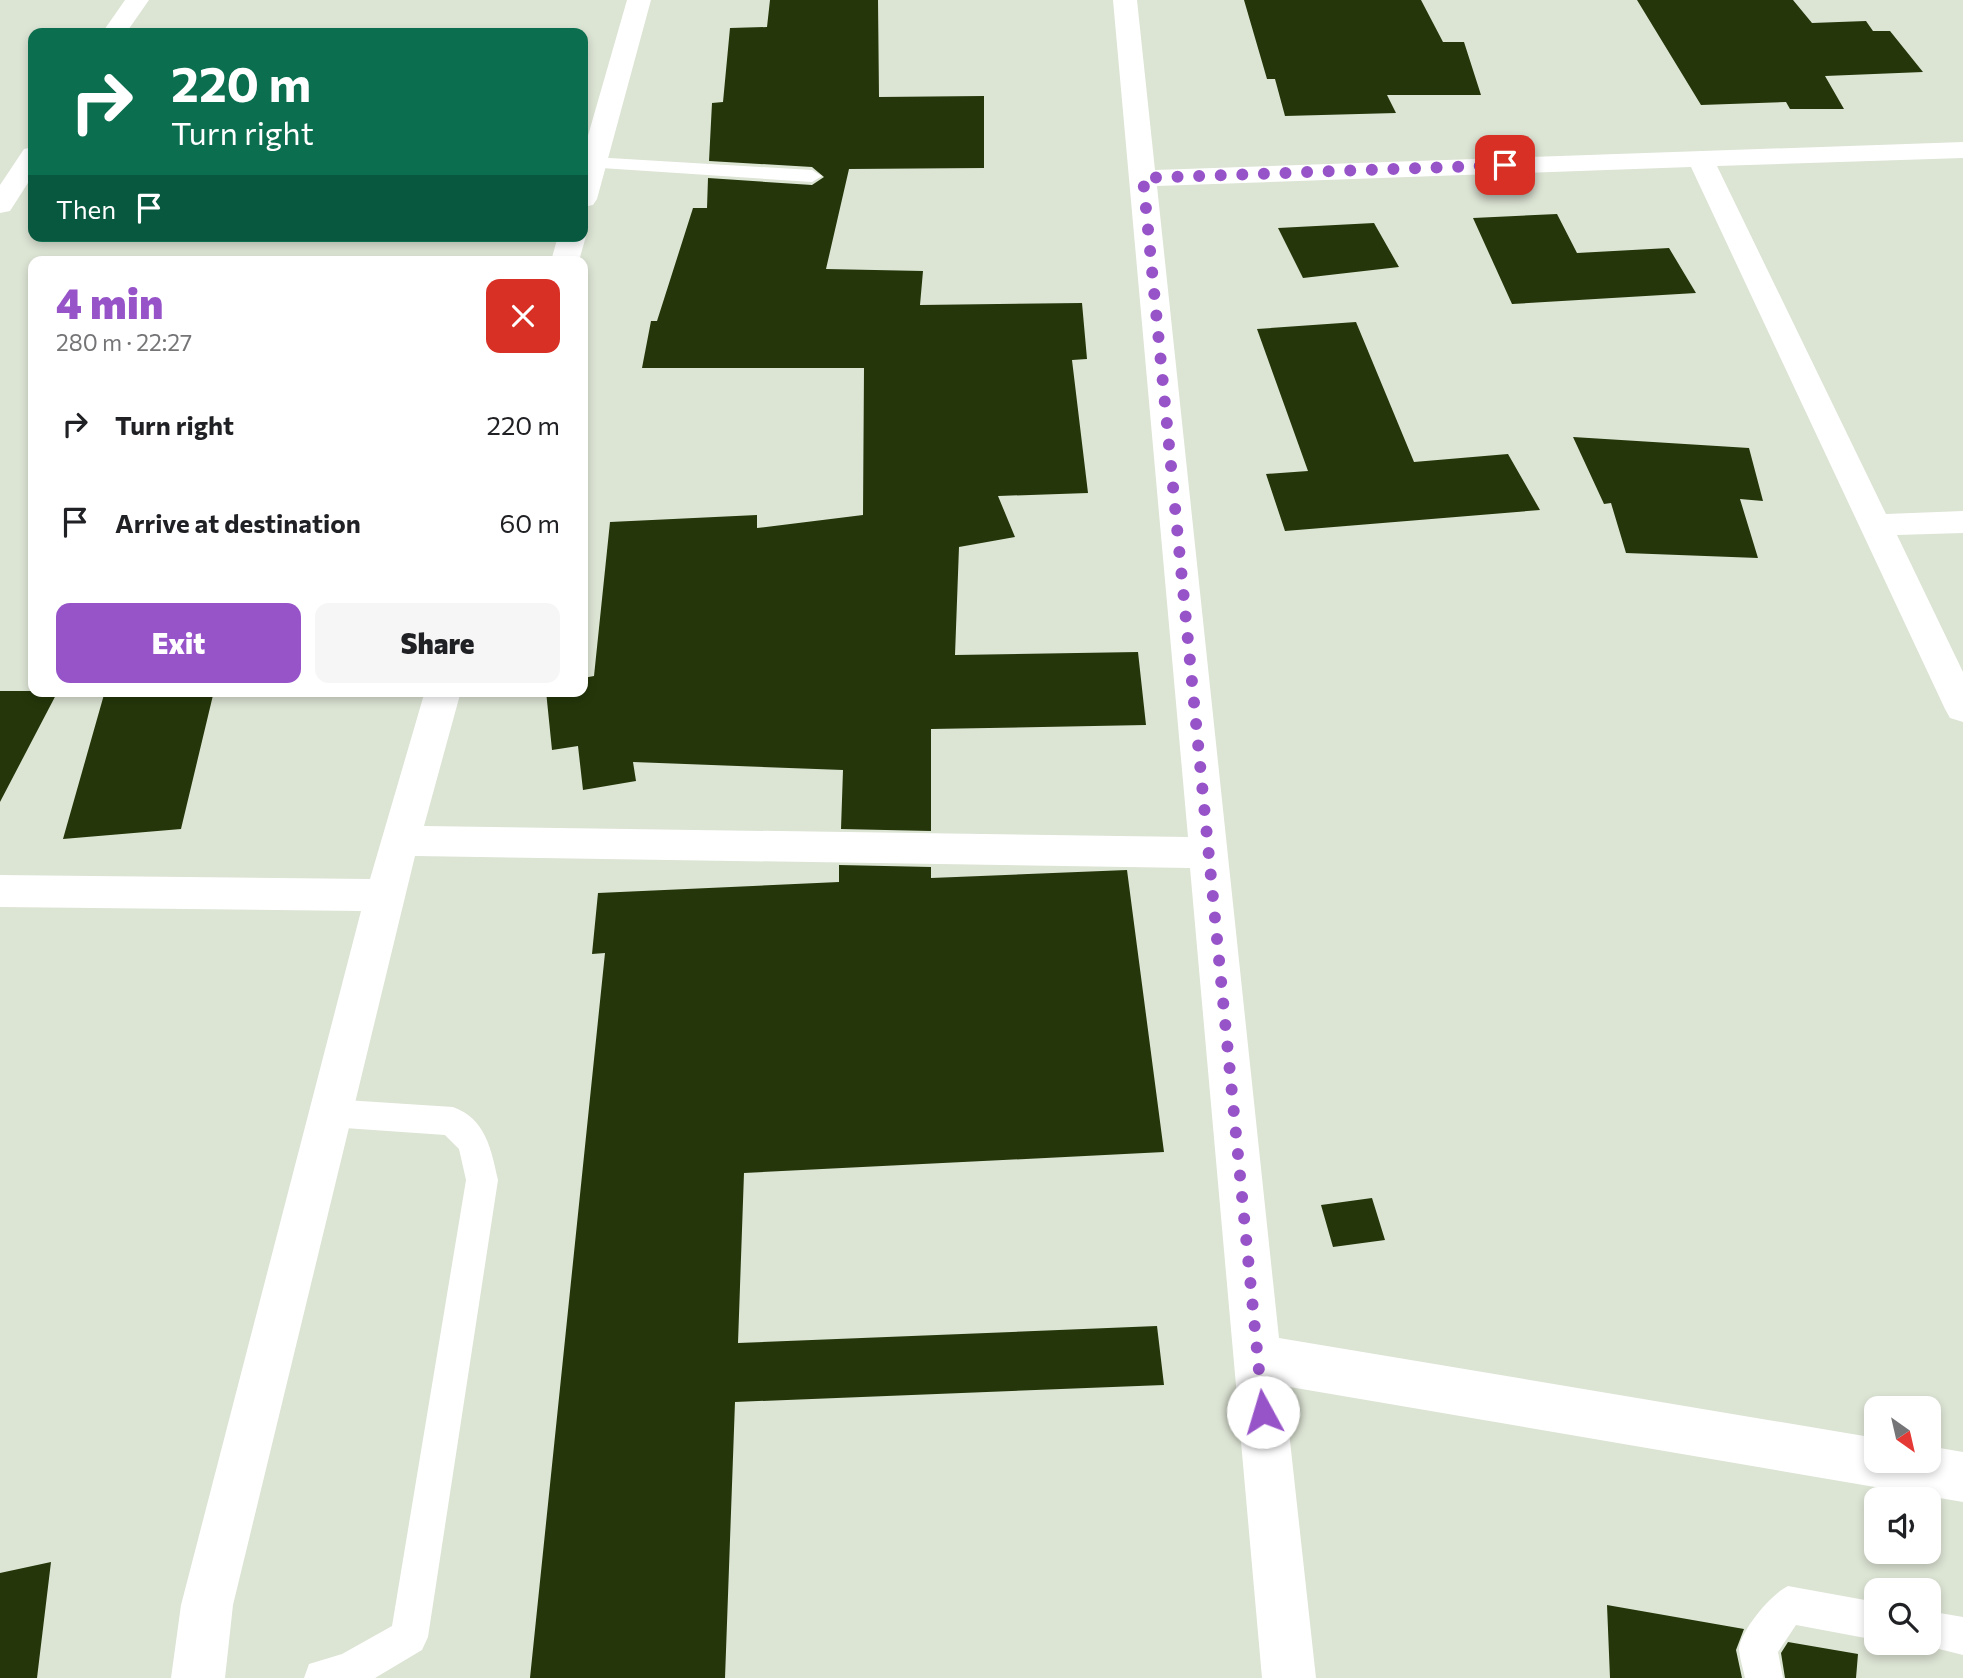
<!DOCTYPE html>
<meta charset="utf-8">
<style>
body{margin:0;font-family:Commissioner,sans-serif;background:#f6f6f6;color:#202124;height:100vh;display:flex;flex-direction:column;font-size:26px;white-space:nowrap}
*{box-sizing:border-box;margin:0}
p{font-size:23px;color:#757577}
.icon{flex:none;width:38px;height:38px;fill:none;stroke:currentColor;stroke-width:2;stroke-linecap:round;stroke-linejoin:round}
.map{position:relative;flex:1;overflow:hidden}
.side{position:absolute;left:28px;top:256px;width:560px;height:441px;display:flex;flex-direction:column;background:#fff;border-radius:14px;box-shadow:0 4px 10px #0003}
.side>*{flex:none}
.guide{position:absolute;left:28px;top:28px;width:560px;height:214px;border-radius:14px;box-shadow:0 4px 10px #0003;background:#0b6e4f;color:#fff;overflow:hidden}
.needle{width:46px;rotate:146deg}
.fabs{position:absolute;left:1864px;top:1396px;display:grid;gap:14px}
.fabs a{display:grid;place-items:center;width:77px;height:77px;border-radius:14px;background:#fff;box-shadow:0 4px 10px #0003;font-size:35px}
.pin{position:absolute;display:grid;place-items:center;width:60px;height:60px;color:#fff;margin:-30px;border-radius:14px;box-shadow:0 4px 10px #0006}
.me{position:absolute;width:77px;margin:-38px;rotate:354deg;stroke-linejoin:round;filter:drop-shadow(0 0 5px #0008)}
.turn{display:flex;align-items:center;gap:24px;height:147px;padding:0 28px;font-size:32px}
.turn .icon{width:91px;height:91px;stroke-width:2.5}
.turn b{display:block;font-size:49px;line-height:60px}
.then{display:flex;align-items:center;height:66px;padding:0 28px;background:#0003;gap:14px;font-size:26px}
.round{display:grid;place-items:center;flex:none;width:74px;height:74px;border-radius:14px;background:#f6f6f6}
.headline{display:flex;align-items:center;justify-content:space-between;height:119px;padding:0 28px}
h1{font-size:42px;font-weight:800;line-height:52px;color:#9754c9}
.button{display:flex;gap:14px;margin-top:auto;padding:14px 28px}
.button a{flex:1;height:80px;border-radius:14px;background:#9754c9;color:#fff;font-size:28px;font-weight:800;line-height:80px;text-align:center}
.button a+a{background:#f6f6f6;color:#202124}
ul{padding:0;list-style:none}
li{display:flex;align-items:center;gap:21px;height:98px;padding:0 28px}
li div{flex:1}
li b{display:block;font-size:26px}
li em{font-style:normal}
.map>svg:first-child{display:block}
</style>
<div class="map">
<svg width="1963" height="1678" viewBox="0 0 1963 1678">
<rect width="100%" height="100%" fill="#dce4d4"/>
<path fill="#25370a" d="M770,0H878L879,97L984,96V168L849,169L826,269L923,271L920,305L1082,303L1087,359L1072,360L1088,493L998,496L1015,537L959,547L955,655L1138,652L1146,725L931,729V831L841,829L843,770L633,762L636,781L583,790L578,746L552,750L546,691H583V678L594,676L610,522L757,515V528L863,515L864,368H642L651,321H657L693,208H707L708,178L812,185L824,177L812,167L709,161L712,103L723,102L730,28L767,27Z
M1244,0H1421L1443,42H1464L1481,95H1387L1396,113L1285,116L1275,79H1267Z
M1637,0H1793L1812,23L1866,21L1873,31H1890L1923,72L1825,76L1844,109H1790L1786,102L1701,105Z
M1557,214L1577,253L1669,248L1696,293L1512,304L1473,218Z
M1374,223L1399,267L1303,278L1278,228Z
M1356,322L1414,462L1508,454L1540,510L1285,531L1266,474L1308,471L1257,329Z
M1573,437L1749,448L1763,501L1740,499L1758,558L1626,553L1611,503L1604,504Z
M0,691H58L0,802Z
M105,691H214L181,829L63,839Z
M839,865L931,867V878L1127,870L1164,1152L744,1173L738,1343L1157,1326L1164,1385L735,1402L725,1678H530L605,953L592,954L598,893L839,882Z
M1372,1198L1385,1240L1333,1247L1321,1205Z
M51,1562L37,1678H0V1573Z
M1607,1605L1744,1629L1736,1650L1742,1678H1610Z
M1788,1642L1858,1654L1856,1678H1785L1781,1653Z"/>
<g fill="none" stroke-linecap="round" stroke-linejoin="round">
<path fill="#fff" fill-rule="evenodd" d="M593,157L812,170L822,176L812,182L586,167L583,163Z
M330,1099L453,1107C486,1119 491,1149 498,1180L428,1637L422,1650L375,1678H304L309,1664L342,1654L392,1626L466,1180L459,1149L445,1135L330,1127L319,1123L314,1113L319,1103Z
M1788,1586L1876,1602V1640L1796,1625L1778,1652L1783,1678H1745C1743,1669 1740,1659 1739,1650C1739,1632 1772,1593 1788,1586Z
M1928,1611L1963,1617V1655L1915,1643H1928Z"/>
<path fill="#fff" fill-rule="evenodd" d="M125,0H149L126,33H102Z
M627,0H651L597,199L593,205L583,207V153Z
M1113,0H1137L1155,170L1963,142V158L1717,166L1886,514L1963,511V533L1897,535L1963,672V722L1950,718L1945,709L1691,167L1157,186L1279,1338L1876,1438V1461H1928V1446L1963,1452V1502L1284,1386L1316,1678H1262L1190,868L415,856L233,1605L225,1678H171L181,1605L361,911L0,907V875L370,879L425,691H461L424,826L1188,837Z
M33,147V175L10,211L0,213V185L24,149Z
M583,231L586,236L579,261H551L558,236H583Z"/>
</g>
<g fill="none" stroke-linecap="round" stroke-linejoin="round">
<path stroke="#9754c9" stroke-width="12" stroke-dasharray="0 21.6" d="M1263,1412L1143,178L1505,165"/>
</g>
</svg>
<div class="fabs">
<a><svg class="needle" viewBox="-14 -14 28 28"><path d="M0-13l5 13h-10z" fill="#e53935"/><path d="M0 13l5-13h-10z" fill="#757577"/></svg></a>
<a><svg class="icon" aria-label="sound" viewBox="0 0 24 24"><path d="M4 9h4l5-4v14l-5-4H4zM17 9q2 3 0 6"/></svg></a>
<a><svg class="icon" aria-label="search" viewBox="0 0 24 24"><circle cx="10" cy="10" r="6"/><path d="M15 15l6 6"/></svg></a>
</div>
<div class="pin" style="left:1505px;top:165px;background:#d93025"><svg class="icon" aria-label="arrive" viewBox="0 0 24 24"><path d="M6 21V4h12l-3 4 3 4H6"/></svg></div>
<svg class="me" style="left:1263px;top:1412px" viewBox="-20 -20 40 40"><circle r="19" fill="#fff"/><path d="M0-13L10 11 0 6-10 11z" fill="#9754c9"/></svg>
<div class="guide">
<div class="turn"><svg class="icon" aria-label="right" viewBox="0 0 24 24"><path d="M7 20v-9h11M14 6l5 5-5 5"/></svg><div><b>220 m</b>Turn right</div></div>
<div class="then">Then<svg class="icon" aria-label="arrive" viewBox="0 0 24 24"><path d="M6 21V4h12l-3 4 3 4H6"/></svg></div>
</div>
<section class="side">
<div class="headline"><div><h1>4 min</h1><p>280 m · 22:27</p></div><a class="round" style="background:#d93025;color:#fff"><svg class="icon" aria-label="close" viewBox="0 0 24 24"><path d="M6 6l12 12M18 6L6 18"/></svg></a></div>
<ul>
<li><svg class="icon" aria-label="right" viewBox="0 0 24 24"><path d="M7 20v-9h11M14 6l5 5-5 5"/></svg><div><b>Turn right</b></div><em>220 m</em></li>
<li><svg class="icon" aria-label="arrive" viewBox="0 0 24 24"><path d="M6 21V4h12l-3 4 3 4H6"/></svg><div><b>Arrive at destination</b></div><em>60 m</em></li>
</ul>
<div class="button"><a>Exit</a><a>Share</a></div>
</section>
</div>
